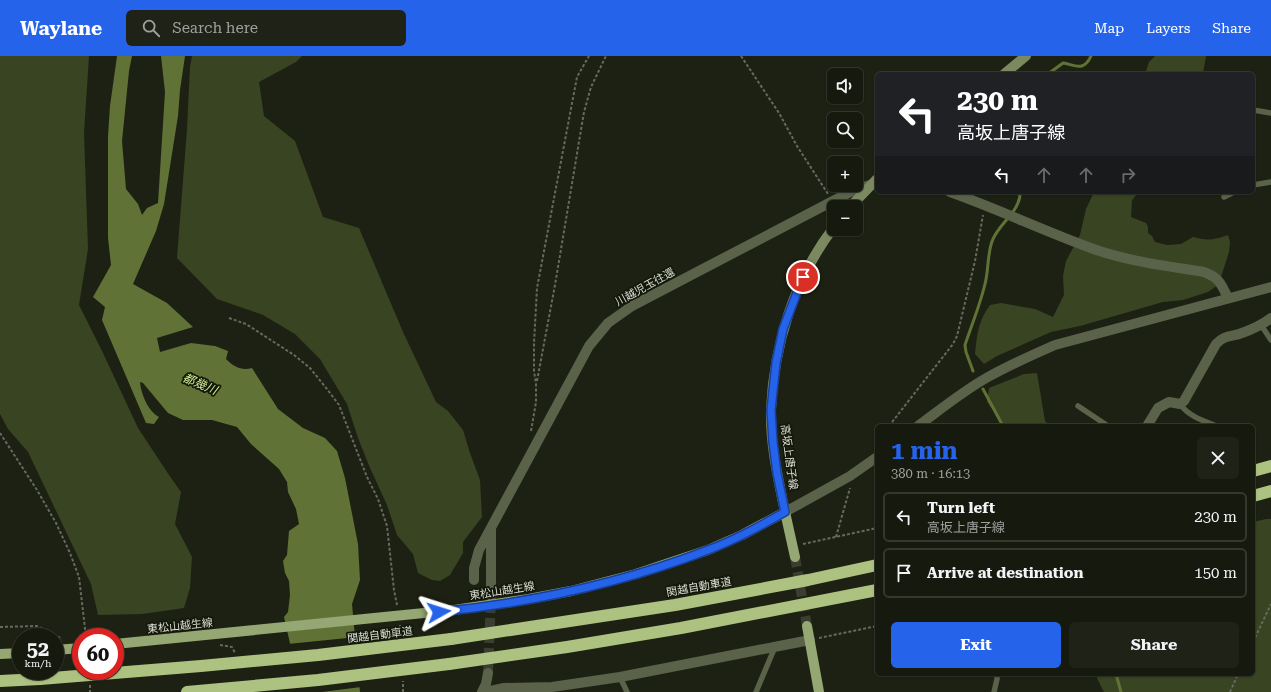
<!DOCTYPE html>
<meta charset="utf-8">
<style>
body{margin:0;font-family:"Roboto Serif","Noto Sans JP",serif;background:#1f2217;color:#f1f3f6;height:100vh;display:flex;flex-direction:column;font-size:15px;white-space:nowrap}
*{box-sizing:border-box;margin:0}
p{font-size:13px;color:#9ea09e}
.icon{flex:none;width:22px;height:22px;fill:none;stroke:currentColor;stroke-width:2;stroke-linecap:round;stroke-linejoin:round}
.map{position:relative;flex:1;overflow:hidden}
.side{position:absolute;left:875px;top:368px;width:380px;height:252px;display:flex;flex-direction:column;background:#16190e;border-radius:6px;box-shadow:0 1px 3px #0004,0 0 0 1px #35382e}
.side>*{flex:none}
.top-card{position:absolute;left:875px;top:16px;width:380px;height:122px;border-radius:6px;box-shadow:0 1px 3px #0004,0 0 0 1px #35382e;background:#202124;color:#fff;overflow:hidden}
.tools{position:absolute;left:827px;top:12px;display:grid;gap:8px}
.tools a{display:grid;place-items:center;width:36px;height:36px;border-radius:6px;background:#16190e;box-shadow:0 1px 3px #0004,0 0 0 1px #35382e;font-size:20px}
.speed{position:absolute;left:12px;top:572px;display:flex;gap:8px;font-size:20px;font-weight:700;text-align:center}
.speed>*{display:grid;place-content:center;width:52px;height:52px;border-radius:50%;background:#16190e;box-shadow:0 1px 3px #0004,0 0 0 1px #35382e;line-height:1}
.speed small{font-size:10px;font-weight:400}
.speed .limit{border:6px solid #d22;background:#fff;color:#111}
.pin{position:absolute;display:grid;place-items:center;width:34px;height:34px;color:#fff;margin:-17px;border:2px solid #fff;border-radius:50%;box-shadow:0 1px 4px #0007}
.me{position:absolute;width:44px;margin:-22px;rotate:84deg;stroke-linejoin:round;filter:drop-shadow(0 0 3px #0008)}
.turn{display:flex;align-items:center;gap:14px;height:84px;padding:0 16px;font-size:18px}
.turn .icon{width:52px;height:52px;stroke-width:2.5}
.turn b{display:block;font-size:28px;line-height:34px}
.lanes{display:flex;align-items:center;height:38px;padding:0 16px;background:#0003;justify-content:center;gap:20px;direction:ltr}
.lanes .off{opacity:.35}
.round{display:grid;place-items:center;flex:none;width:42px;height:42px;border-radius:6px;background:#1f2217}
.headline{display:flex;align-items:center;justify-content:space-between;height:68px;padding:0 16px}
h1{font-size:24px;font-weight:700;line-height:30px;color:#2563eb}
.button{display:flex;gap:8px;margin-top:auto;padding:8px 16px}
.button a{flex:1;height:46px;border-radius:6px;background:#2563eb;color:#fff;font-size:16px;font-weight:700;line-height:46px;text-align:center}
.button a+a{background:#1f2217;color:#f1f3f6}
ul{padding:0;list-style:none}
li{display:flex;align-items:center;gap:12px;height:50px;margin:0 8px 6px;padding:0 8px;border:2px solid #35382e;border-radius:6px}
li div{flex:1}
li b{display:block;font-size:15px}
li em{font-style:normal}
header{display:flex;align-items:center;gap:24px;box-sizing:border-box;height:56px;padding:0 20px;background:#2563eb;color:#fff}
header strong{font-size:19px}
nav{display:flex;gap:22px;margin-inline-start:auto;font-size:14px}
.search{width:280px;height:36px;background:#1f2217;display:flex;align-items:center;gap:10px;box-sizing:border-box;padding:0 14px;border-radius:6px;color:#9ea09e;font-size:15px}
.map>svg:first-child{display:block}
</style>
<header>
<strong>Waylane</strong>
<div class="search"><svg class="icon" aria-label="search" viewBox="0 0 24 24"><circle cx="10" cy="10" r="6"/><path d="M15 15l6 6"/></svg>Search here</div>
<nav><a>Map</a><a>Layers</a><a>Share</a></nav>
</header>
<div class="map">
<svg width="1271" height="636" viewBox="0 0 1271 636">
<rect width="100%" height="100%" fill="#1d2113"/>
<path fill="#394422" d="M0,0H89L84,77L88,193L79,249L103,297L138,372L169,419L181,436L175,468L192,501L190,532L184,552L142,558L98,559L91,528L28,396L8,373L0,358Z
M192,0H302L296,6L259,26L264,60L295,85L323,161L359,172L403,276L436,346L448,355L463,374L470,397L480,424L482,461L463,486V497L450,519L440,525L432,524L418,517L413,498L397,479L387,449L370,412L358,382L347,348L320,303L295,278L263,259L217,243L177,202L187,73L190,11Z
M1155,0H1206L1203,17L1145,18L1149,6Z
M1094,136H1139L1132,144L1131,161L1146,167L1148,171V177L1152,180L1155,186L1167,189L1181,188L1193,181C1207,185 1214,184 1228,179L1230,186L1229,196L1222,218L1218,229L1208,236L1183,244L1163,246L1080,270L1051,276L997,300L984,308L975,298C977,279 978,265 990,249L1001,247L1035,253L1053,261L1064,239L1063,220L1066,205L1080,179L1086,153Z
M1037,317L1045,365L1050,370H1005L987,346L989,332L1024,318Z
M1266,463H1271V636H1104L1097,622L1099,618H1253V466Z"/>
<path fill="#607235" d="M117,0H132L129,15L122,85L126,133L138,148L142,159L147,152L158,147L165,36L161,0H185L180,34L178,60L164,148L156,175L133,228L167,247L193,271L157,282L160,296L191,287L215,290L228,295L226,303C234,311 242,315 252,312L278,353L303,372L325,382L337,395L345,422L358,488L360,524L352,548L360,636H301L284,561L288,556L290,539L289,525L285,517L283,505L287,499L289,475L299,468L296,453L288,436L287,426L279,413L251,388L237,371L212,364H183L168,357L143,327L140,326C141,338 148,355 159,361L154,368L146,367L102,264L105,251L93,241L111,209L108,182V80L110,50Z"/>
<path fill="#1d2113" d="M357,581L361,631L322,636H299L288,588Z"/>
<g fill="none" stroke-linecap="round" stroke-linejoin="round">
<path stroke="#607235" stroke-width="3" d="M1048,18L1063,7C1075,9 1084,16 1091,0
M973,315L966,296L965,289C972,268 980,249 985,228C989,213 987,196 993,183C1000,167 1021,154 1020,136
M983,333L1003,370
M1116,618L1121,636"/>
<path stroke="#3a3e30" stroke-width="10" stroke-dasharray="10 5" stroke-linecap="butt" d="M488,617L491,541"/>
<path stroke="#3a3e30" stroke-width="10" stroke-dasharray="10 5" stroke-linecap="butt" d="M795,501L807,570"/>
<path stroke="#666a5e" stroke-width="2" stroke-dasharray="3 2" stroke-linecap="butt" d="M741,0L779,57L797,90L828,138
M229,262L246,268L294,299L310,312L327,333L339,349L367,421L378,443L387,470L394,534L397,549
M537,325L555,229L584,56L591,31L606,0
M889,370L953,288L957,280L975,205L983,159
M531,375L536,346V328L534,315V287L537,232L577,21L589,0
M0,377L37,434L56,467L70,497L79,521L86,581
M836,481L850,432
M803,488L877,472
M400,569L401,579
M0,571L37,570L62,583
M819,582L877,570
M1253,586L1271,548
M220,589L232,591L235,597
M90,629V636
M403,636V625
M1230,636L1238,618"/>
<path stroke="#5a6249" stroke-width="5.5" d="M1253,54L1271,57
M1253,129L1271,126
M1224,141L1234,136
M1261,269L1271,284
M1180,348C1188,360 1204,365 1217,370
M1078,350L1108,370
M620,621L627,636
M756,636L775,591
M994,636L997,623V618"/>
<path stroke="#5a6249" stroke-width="10" d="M950,136C998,153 1044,175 1091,192C1125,205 1168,210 1204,216C1220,222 1221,228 1228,242
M1147,370L1158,352L1169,346L1180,348L1184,345L1216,288C1224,279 1231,281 1242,277C1253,273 1262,269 1271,262
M491,474V540
M474,524V512L479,494L589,290L608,267L632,250L854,134L870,129
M482,636L486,628L488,617
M486,636L504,632L552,631L620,621L810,584"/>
<path stroke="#5a6249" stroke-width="10" d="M918,370C941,353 963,335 988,321C1010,309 1032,299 1055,289L1271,231
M785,456L850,420L877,401"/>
<path stroke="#7b8960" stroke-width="10" d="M1004,18L1026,0
M850,151L877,123
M785,456C778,422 770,388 771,353C774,289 794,223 834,171"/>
<path stroke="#95a772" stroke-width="10" d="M454,554L529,543L571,535L636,518L708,494L742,479L785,456L795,501
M807,570L819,636
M0,598L21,597"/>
<path stroke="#adc281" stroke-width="12" d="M1253,415L1271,410
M1253,440L1271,435
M451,583L675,549L808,524L877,509
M449,608L567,591L681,572L877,534
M0,625L40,623"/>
<path stroke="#95a772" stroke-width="10" d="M115,588L454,554
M55,594L81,592"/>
<path stroke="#adc281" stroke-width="12" d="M40,623L201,610L318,599L451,583
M187,636L318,624L449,608"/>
</g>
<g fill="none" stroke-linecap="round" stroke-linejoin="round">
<g stroke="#184099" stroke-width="10">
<path id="route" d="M439,556C530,547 622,527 708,494C735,484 760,470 785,456L777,417L773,386L771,354L776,307L783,273L803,221"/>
</g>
<use href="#route" stroke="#2563eb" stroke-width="7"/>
</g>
<g text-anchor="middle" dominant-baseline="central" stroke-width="3.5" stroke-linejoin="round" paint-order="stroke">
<g font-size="11" fill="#dbdfd5" stroke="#13180a">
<text transform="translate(645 231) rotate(-29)">川越児玉往還</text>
<text transform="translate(789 401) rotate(82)">高坂上唐子線</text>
<text transform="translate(699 531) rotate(-10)">関越自動車道</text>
<text transform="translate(502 535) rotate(-9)">東松山越生線</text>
<text transform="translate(180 570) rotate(-6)">東松山越生線</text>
<text transform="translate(380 579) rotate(-7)">関越自動車道</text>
</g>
<g font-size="12" font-style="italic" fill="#d1ed93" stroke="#13180a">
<text transform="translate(200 328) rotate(23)">都幾川</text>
</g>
</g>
</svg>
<div class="tools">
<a><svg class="icon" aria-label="sound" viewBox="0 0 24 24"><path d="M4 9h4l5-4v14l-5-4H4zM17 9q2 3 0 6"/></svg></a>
<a><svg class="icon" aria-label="search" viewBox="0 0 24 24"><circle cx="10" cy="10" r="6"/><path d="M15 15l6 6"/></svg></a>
<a>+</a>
<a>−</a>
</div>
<div class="speed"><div>52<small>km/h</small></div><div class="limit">60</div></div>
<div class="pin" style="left:803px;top:221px;background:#d93025"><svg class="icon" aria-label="arrive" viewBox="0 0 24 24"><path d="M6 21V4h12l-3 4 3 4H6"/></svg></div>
<svg class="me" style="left:439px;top:556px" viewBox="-20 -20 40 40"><path d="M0-17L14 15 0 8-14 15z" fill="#2563eb" stroke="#fff" stroke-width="4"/></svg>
<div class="top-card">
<div class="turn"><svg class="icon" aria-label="left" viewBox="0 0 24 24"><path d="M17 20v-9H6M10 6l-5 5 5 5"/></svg><div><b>230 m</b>高坂上唐子線</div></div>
<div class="lanes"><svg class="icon" aria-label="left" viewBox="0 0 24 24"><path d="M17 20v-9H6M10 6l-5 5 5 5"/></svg><svg class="icon off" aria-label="ahead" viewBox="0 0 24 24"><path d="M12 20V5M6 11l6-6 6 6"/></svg><svg class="icon off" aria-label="ahead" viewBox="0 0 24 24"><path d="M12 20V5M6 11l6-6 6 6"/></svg><svg class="icon off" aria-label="right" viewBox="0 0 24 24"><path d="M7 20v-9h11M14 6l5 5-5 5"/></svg></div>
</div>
<section class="side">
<div class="headline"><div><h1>1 min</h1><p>380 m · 16:13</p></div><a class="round"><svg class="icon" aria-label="close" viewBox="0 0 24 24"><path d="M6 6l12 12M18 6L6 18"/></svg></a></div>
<ul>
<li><svg class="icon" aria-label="left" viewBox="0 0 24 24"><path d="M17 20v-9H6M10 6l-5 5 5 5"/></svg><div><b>Turn left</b><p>高坂上唐子線</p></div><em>230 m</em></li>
<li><svg class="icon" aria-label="arrive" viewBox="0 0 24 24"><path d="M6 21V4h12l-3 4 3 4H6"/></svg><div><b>Arrive at destination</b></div><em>150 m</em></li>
</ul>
<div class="button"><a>Exit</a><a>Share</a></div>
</section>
</div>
